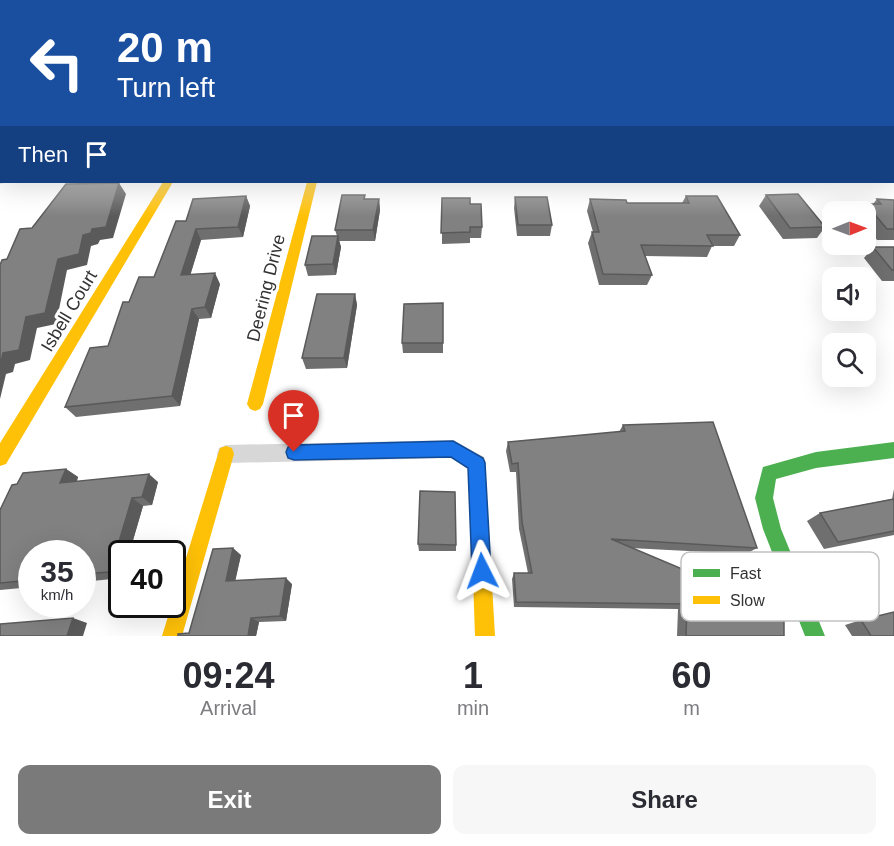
<!DOCTYPE html>
<style>
body{margin:0;font-family:Helvetica,sans-serif;background:#f7f7f7;color:#2b2b33;height:100vh;display:flex;flex-direction:column;font-size:22px;white-space:nowrap}
*{box-sizing:border-box;margin:0}
p{font-size:20px;color:#7c7c81}
.icon{flex:none;width:33px;height:33px;fill:none;stroke:currentColor;stroke-width:2;stroke-linecap:round;stroke-linejoin:round}
.map{position:relative;height:636px;overflow:hidden}
.details{display:flex;flex-direction:column;background:#fff;flex:1}
.details>*{flex:none}
.top-card{position:absolute;left:0px;top:0px;width:894px;height:183px;box-shadow:0 6px 24px #0002;background:#1a4fa0;color:#fff;overflow:hidden}
.needle{width:39px;rotate:89deg}
.buttons{position:absolute;left:822px;top:201px;display:grid;gap:12px}
.buttons a{display:grid;place-items:center;width:54px;height:54px;border-radius:12px;background:#fff;box-shadow:0 6px 24px #0002;font-size:30px}
.speed{position:absolute;left:18px;top:540px;display:flex;gap:12px;font-size:30px;font-weight:700;text-align:center}
.speed>*{display:grid;place-content:center;width:78px;height:78px;border-radius:50%;background:#fff;box-shadow:0 6px 24px #0002;line-height:1}
.speed small{font-size:15px;font-weight:400}
.speed .limit{border:3px solid #111;border-radius:9px;background:#fff;color:#111}
.pin{position:absolute;display:grid;place-items:center;width:51px;height:51px;color:#fff;margin:-62px -26px;border-radius:50% 50% 50% 0;rotate:-45deg;box-shadow:0 0 6px #0007}
.pin .icon{rotate:45deg}
.me{position:absolute;width:66px;margin:-33px;rotate:357deg;stroke-linejoin:round;filter:drop-shadow(0 0 4px #0008)}
.turn{display:flex;align-items:center;gap:21px;height:126px;padding:0 18px;font-size:27px}
.turn .icon{width:78px;height:78px;stroke-width:2.5}
.turn b{display:block;font-size:42px;line-height:51px}
.then{display:flex;align-items:center;height:57px;padding:0 18px;background:#0003;gap:12px;font-size:22px}
.eta{display:flex;justify-content:space-evenly;align-items:center;height:102px;text-align:center}
.eta b{font-size:36px;font-weight:800;line-height:42px}
.button{display:flex;gap:12px;margin-top:auto;padding:12px 18px}
.button a{flex:1;height:69px;border-radius:12px;background:#7a7a7a;color:#fff;font-size:24px;font-weight:800;line-height:69px;text-align:center}
.button a+a{background:#f7f7f7;color:#2b2b33}
.map>svg:first-child{display:block}
</style>
<div class="map">
<svg width="894" height="636" viewBox="0 0 894 636">
<rect width="100%" height="100%" fill="#fff"/>
<g fill="none" stroke-linecap="round" stroke-linejoin="round">
<path fill="#d7d7d7" fill-rule="evenodd" d="M453,440L484,457L486,463L484,469L477,472L451,458L226,463L219,460L217,454L219,448L226,445Z"/>
<path fill="#d7d7d7" fill-rule="evenodd" d="M892,167H894V181H892Z
M0,170L2,182H10L0,184Z"/>
<path fill="#4caf50" fill-rule="evenodd" d="M894,442V458L816,468L776,479L773,498L781,529L825,636H805L763,529L755,498L763,467L816,452Z"/>
<path fill="#ffc107" fill-rule="evenodd" d="M163,182H173L6,464L0,466V443Z
M307,182H317L263,404L260,409L255,411L250,409L247,404Z
M226,446L232,448L234,454L182,636H162L218,454L220,448Z
M477,455L483,457L485,463L495,636H475L469,463L471,457Z"/>
</g>
<path fill="#6f6f6f" d="M365,195V199H379L380,210L375,241H339L341,247L336,275L308,276L305,265L337,236L335,230Z
M766,195L825,227L817,238L783,239L759,206Z
M246,196L250,206L243,237L201,240L190,275L220,284L211,318L199,319L180,406L76,417L65,407L108,346L129,302L154,277L186,221Z
M686,196L740,235L734,246H712L707,257L645,256L652,275L647,285H599L588,243L592,232H593L587,211L590,199L627,203H682Z
M515,197L552,225L550,236H517L514,208Z
M442,198L470,204L482,227L481,238H470V243L442,244Z
M877,199L894,200V240H877L866,225V212H860L866,204H873Z
M873,247H894V281H882L864,258Z
M355,294L357,305L347,368L306,369L302,358Z
M443,303V353H403L402,343Z
M623,425L757,548L746,554L630,548L784,636H677L678,609L514,607L512,579L514,573H528L519,529L516,472H510L506,451L508,442L619,432Z
M66,469L78,477L77,481L158,482L152,505L143,506L129,554H122V578L82,582V554H32V587L0,590V510Z
M894,489V535L824,549L807,521L820,513L892,499Z
M418,544L456,545V551H419Z
M241,555L235,580L292,584L286,621L259,622L256,636H178L189,633Z
M861,620L894,636H852L845,625Z"/>
<path fill="#5a5a5a" d="M119,183L126,194L113,238L100,240L98,244L91,246L87,265L67,270L56,324L37,328L30,360L15,364L13,372L6,374L0,399V362L3,353L58,259L83,235L92,229Z
M246,196L250,206L243,237L238,227Z
M379,199L380,210L375,241L373,230Z
M196,229L201,240L187,286L181,275Z
M338,236L341,247L336,275L333,264Z
M215,273L220,284L211,318L205,307Z
M355,294L357,305L347,368L344,358Z
M192,309L199,319L180,406L172,396Z
M66,469L78,477L73,491L60,483Z
M149,474L158,482L152,505L142,497Z
M132,498L143,506L129,554H122V577L110,572Z
M233,548L241,555L234,587L226,581Z
M286,578L292,584L286,621L280,616Z
M73,618L87,623L83,636H67Z
M251,618L259,622L256,636H248Z"/>
<path fill="#818181" stroke="#5a5a5a" stroke-width="1.5" d="M119,183L106,227L92,229L91,233L83,235L79,254L58,259L45,313L26,317L19,350L3,353L1,362H0V265L2,260L7,259L20,229L32,228L66,184Z
M798,194L825,227L790,228L766,195Z
M342,195H365L364,199H379L373,230H335Z
M246,196L238,227L196,229L181,275L215,273L205,307L192,309L172,396L65,407L90,348L108,346L123,302H129L139,277H154L176,221H186L193,199Z
M686,196H717L740,235H707L713,246L641,245L652,275L603,274L592,232H599L590,199L626,200L627,203H689Z
M515,197H547L552,225H518Z
M442,198H470V204H481L482,227H470V232L441,233Z
M877,199L894,200V229H887L866,204H881Z
M312,236H338L333,264L305,265Z
M873,247H894V270H892Z
M317,294H355L344,358H302Z
M443,303V343H402L404,304Z
M713,422L757,548L611,539L784,612V636H686L687,604L516,602L514,573H532L522,522L518,463L512,464L508,442L625,431L623,425Z
M66,469L60,483L149,474L142,497L132,498L110,572L82,574V554H32V580L0,583V510L12,485L17,484L23,473Z
M420,491L455,492L456,545L418,544Z
M894,499V531L838,542L820,513Z
M233,548L226,581L286,578L280,616L251,618L248,636H178V634L189,633L213,549Z
M894,612V636H871L861,620Z
M73,618L67,636H0V624Z"/>
<linearGradient id="sky" x2="0" y2="1"><stop stop-color="#a3caec"/><stop offset="0.59" stop-color="#fff"/><stop offset="1" stop-color="#fff" stop-opacity="0"/></linearGradient>
<rect width="894" height="216" fill="url(#sky)"/>
<path fill="#1a73e8" stroke="#114b97" stroke-width="1.5" d="M453,441L483,458L485,463L491,571L488,578L482,581L475,578L472,571L468,468L451,457L294,460L288,458L286,452L288,447L294,445Z"/>
<g text-anchor="middle" dominant-baseline="central" stroke-width="6" stroke-linejoin="round" paint-order="stroke">
<g font-size="18" fill="#333" stroke="#fff">
<text transform="translate(266 288) rotate(-76)">Deering Drive</text>
<text transform="translate(69 311) rotate(-59)">Isbell Court</text>
</g>
</g>
<rect x="681" y="552" width="198" height="69" rx="9" fill="#fff" stroke="#c2c2c2" stroke-width="1.5"/>
<rect x="693" y="569" width="27" height="8" fill="#4caf50"/>
<rect x="693" y="596" width="27" height="8" fill="#ffc107"/>
<g font-size="16" fill="#333">
<text x="730" y="579">Fast</text>
<text x="730" y="606">Slow</text>
</g>
</svg>
<div class="buttons">
<a><svg class="needle" viewBox="-14 -14 28 28"><path d="M0-13l5 13h-10z" fill="#e53935"/><path d="M0 13l5-13h-10z" fill="#7c7c81"/></svg></a>
<a><svg class="icon" aria-label="sound" viewBox="0 0 24 24"><path d="M4 9h4l5-4v14l-5-4H4zM17 9q2 3 0 6"/></svg></a>
<a><svg class="icon" aria-label="search" viewBox="0 0 24 24"><circle cx="10" cy="10" r="6"/><path d="M15 15l6 6"/></svg></a>
</div>
<div class="speed"><div>35<small>km/h</small></div><div class="limit">40</div></div>
<div class="pin" style="left:294px;top:452px;background:#d93025"><svg class="icon" aria-label="arrive" viewBox="0 0 24 24"><path d="M6 21V4h12l-3 4 3 4H6"/></svg></div>
<svg class="me" style="left:482px;top:571px" viewBox="-20 -20 40 40"><path d="M0-17L14 15 0 8-14 15z" fill="#1a73e8" stroke="#fff" stroke-width="4"/></svg>
<div class="top-card">
<div class="turn"><svg class="icon" aria-label="left" viewBox="0 0 24 24"><path d="M17 20v-9H6M10 6l-5 5 5 5"/></svg><div><b>20 m</b>Turn left</div></div>
<div class="then">Then<svg class="icon" aria-label="arrive" viewBox="0 0 24 24"><path d="M6 21V4h12l-3 4 3 4H6"/></svg></div>
</div>
</div>
<section class="details">
<div class="eta">
<div><b>09:24</b><p>Arrival</p></div>
<div><b>1</b><p>min</p></div>
<div><b>60</b><p>m</p></div>
</div>
<div class="button"><a>Exit</a><a>Share</a></div>
</section>
